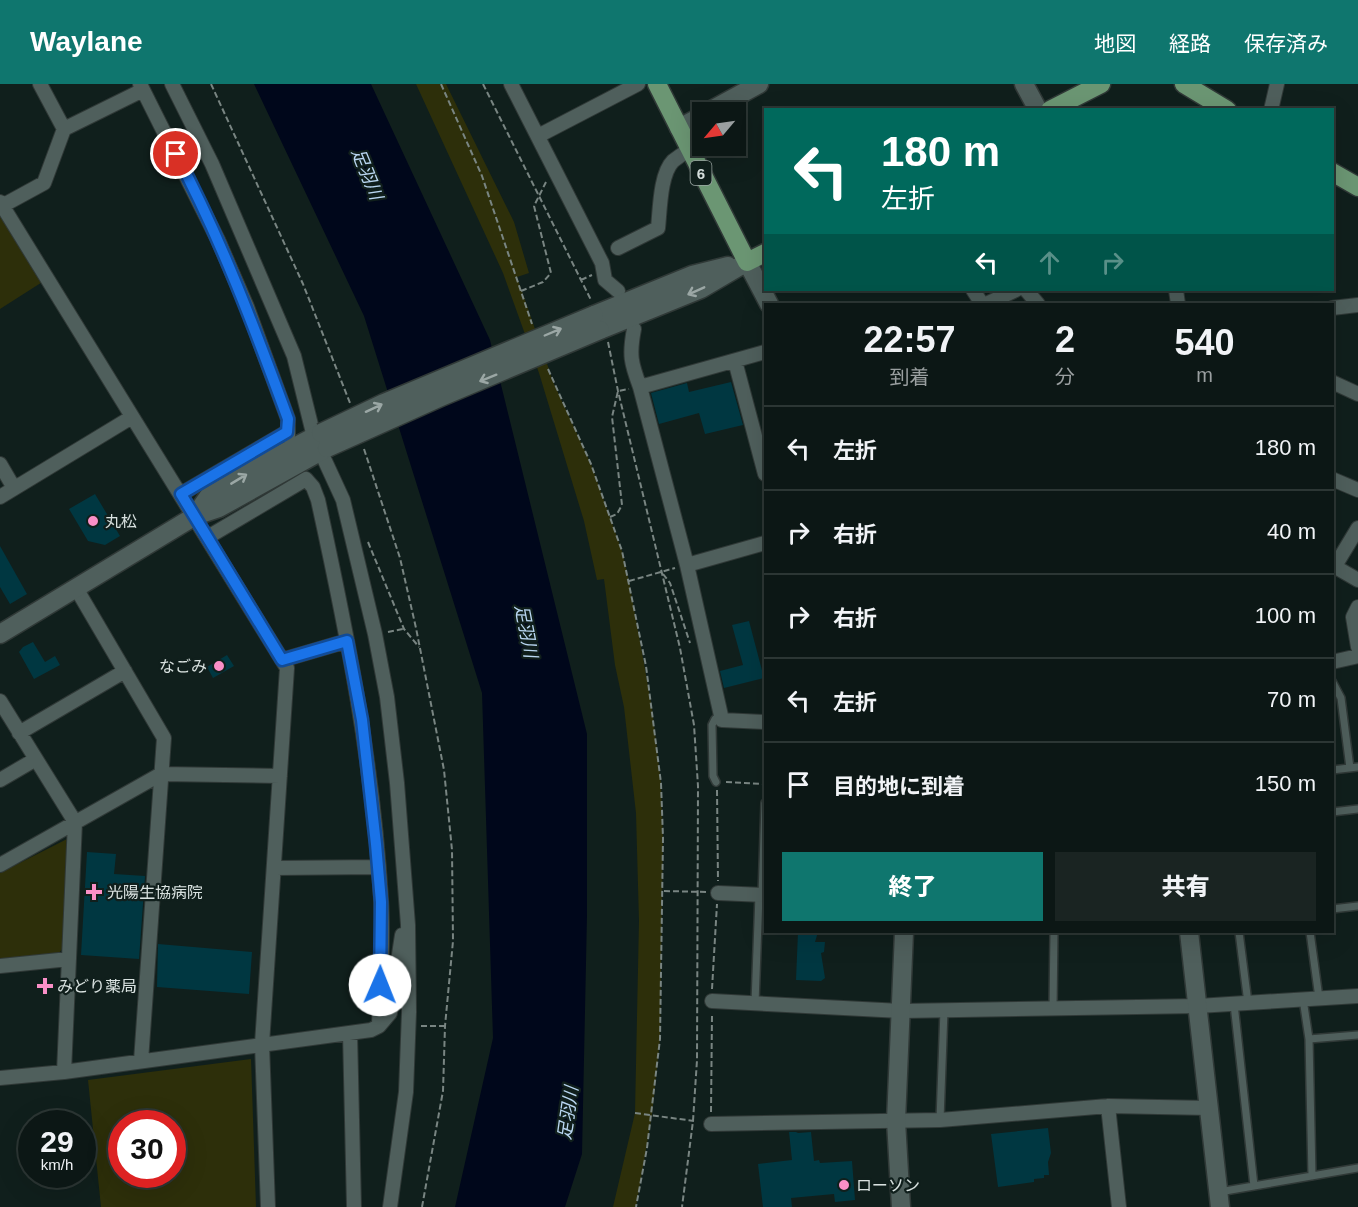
<!DOCTYPE html>
<html lang="ja">
<meta charset="utf-8">
<style>
body{margin:0;font-family:Arial,"Noto Sans JP",sans-serif;background:#1a2422;color:#f1f3f6;height:100vh;display:flex;flex-direction:column;font-size:22px;white-space:nowrap}
*{box-sizing:border-box;margin:0}
p{font-size:20px;color:#9a9fa0}
.icon{flex:none;width:33px;height:33px;fill:none;stroke:currentColor;stroke-width:2;stroke-linecap:round;stroke-linejoin:round}
.map{position:relative;flex:1;overflow:hidden}
.drawer{position:absolute;left:764px;top:219px;width:570px;height:630px;display:flex;flex-direction:column;background:#0c1715;border-radius:0px;box-shadow:0 6px 24px #0002,0 0 0 2px #2c3634}
.drawer>*{flex:none}
.guide{position:absolute;left:764px;top:24px;width:570px;height:183px;border-radius:0px;box-shadow:0 6px 24px #0002,0 0 0 2px #2c3634;background:#00695c;color:#fff;overflow:hidden}
.needle{width:39px;rotate:241deg}
.fabs{position:absolute;left:692px;top:18px;display:grid;gap:12px}
.fabs a{display:grid;place-items:center;width:54px;height:54px;border-radius:0px;background:#0c1715;box-shadow:0 6px 24px #0002,0 0 0 2px #2c3634;font-size:30px}
.speed{position:absolute;left:18px;top:1026px;display:flex;gap:12px;font-size:30px;font-weight:700;text-align:center}
.speed>*{display:grid;place-content:center;width:78px;height:78px;border-radius:50%;background:#0c1715;box-shadow:0 6px 24px #0002,0 0 0 2px #2c3634;line-height:1}
.speed small{font-size:15px;font-weight:400}
.speed .limit{border:9px solid #d22;background:#fff;color:#111}
.pin{position:absolute;display:grid;place-items:center;width:51px;height:51px;color:#fff;margin:-26px;border:3px solid #fff;border-radius:50%;box-shadow:0 2px 6px #0007}
.me{position:absolute;width:66px;margin:-33px;rotate:1deg;stroke-linejoin:round;filter:drop-shadow(0 0 4px #0008)}
.turn{display:flex;align-items:center;gap:21px;height:126px;padding:0 18px;font-size:27px}
.turn .icon{width:78px;height:78px;stroke-width:2.5}
.turn b{display:block;font-size:42px;line-height:51px}
.lanes{display:flex;align-items:center;height:57px;padding:0 18px;background:#0003;justify-content:center;gap:30px;direction:ltr}
.lanes .off{opacity:.35}
.eta{display:flex;justify-content:space-evenly;align-items:center;height:102px;text-align:center}
.eta b{font-size:36px;font-weight:800;line-height:42px}
.cta{display:flex;gap:12px;margin-top:auto;padding:12px 18px}
.cta a{flex:1;height:69px;border-radius:0px;background:#0f766e;color:#fff;font-size:24px;font-weight:800;line-height:69px;text-align:center}
.cta a+a{background:#1a2422;color:#f1f3f6}
ul{padding:0;list-style:none}
li{display:flex;align-items:center;gap:18px;height:84px;padding:0 18px;border-top:2px solid #2c3634}
li div{flex:1}
li b{display:block;font-size:22px}
li em{font-style:normal}
header{display:flex;align-items:center;gap:36px;box-sizing:border-box;height:84px;padding:0 30px;background:#0f766e;color:#fff}
header strong{font-size:28px}
nav{display:flex;gap:33px;margin-inline-start:auto;font-size:21px}
.map>svg:first-child{display:block}
</style>
<header>
<strong>Waylane</strong>
<nav><a>地図</a><a>経路</a><a>保存済み</a></nav>
</header>
<div class="map">
<svg width="1358" height="1123" viewBox="0 0 1358 1123">
<rect width="100%" height="100%" fill="#101f1c"/>
<path fill="#2d2f0a" fill-rule="evenodd" d="M416,0H446L514,138L529,189L517,193L554,300L591,380L622,467L629,497L652,624L661,699L663,754L660,955L652,1031L636,1123H613L635,1029L639,837L636,729L624,623L615,581L604,495L597,496L584,437L539,289L503,189Z
M0,123L47,195L0,225Z
M67,755L63,864L59,869L0,876V789Z
M251,975L256,1123H101L88,996ZM122,1040H172V1090H122Z"/>
<path fill="#00071b" d="M254,0H371L490,256L587,650V831L582,1070L565,1123H455L493,954L482,609L364,232Z"/>
<path fill="#003741" d="M731,298L743,341L705,350L699,329L659,340L651,309L687,299L689,308Z
M95,410L120,452L105,461L88,457L69,425Z
M0,462L27,510L10,520L0,503Z
M749,537L764,594L724,604L720,587L743,581L732,541Z
M33,558L45,578L55,572L60,581L34,595L19,568L23,563Z
M227,571L234,582L213,594L207,583Z
M87,768L116,770L114,790L145,792L139,875L81,871Z
M798,848H818L815,858H825L824,868L821,869L825,894L821,897L796,896Z
M158,860L252,868L249,910L157,903Z
M1048,1044L1051,1069L1048,1078L1049,1091H1044V1094L1034,1095V1098L998,1103L991,1050Z
M789,1048H796L798,1049L811,1048L814,1077L819,1076L820,1079L852,1077L855,1116L835,1118L834,1110L791,1114L792,1123H763L758,1080L792,1076Z"/>
<g fill="none" stroke-linecap="round" stroke-linejoin="round">
<g stroke="#303937" stroke-width="10">
<path id="lane" d="M1332,597L1341,614L1350,684
M1332,686L1358,683
M716,698L713,692L712,641L715,635L722,636
M1332,728L1358,725
M762,811L765,719
M1332,825L1358,822
M1239,848L1248,919
M1310,848L1319,914
M1303,915L1309,955L1312,1092
M755,919L759,811
M1234,920L1254,1102
M1053,924L1054,848
M1309,955L1358,951
M940,1036L944,926
M1219,1108L1358,1084"/>
</g>
<g stroke="#303937" stroke-width="16">
<path id="street" d="M140,0L218,156L247,223L288,335V352
M172,0L212,80L294,272L314,353L343,416L375,550L387,613L397,699L408,841L409,928L406,1008L390,1123
M511,0L602,179L605,196L618,207
M1271,26L1277,0
M64,45L143,6
M538,52L638,0
M0,118L287,584L262,960L268,1123
M0,123L44,99L64,45L40,0
M618,164L658,144C660,126 660,90 673,77C678,73 684,69 689,66
M973,206L982,220
M1026,206L1038,220
M1176,206L1178,220
M986,220L1016,206
M1332,224L1358,221
M634,245C629,271 631,279 640,303L687,481L722,636L765,638
M735,277L765,390
M1332,298L1358,310
M640,303L765,268
M0,380L14,404
M1332,395L1358,406
M181,410L287,348
M0,413L132,333
M208,453L306,395L313,403L318,416C347,548 373,680 381,815C384,857 380,900 379,942
M687,481L765,459
M1332,481L1358,496
M1335,482L1358,444
M76,504L164,654L141,977
M1358,523L1353,533L1358,563
M282,576L347,557
M1332,578L1358,572
M0,617L75,738L64,988
M19,649L125,587
M0,696L36,675
M0,781L161,690L280,692
M274,784L378,783
M718,809L765,811
M0,882L69,875
M712,917L901,927L1198,922L1358,912
M350,949L354,1123
M0,994L64,988L371,946L379,942L390,929L402,851
M1108,1022L1119,1123
M711,1040L940,1036L1108,1022L1209,1024"/>
</g>
<g stroke="#303937" stroke-width="21">
<path id="secondary" d="M1024,0L1038,26
M708,28L759,0
M679,44L702,32
M747,178L769,220
M594,231L692,191L728,182
M600,246L701,205L747,178
M195,432L208,413L272,375L321,349
M0,550L195,432L219,424L327,364
M1189,848L1220,1123
M901,1123L896,1037L904,848"/>
</g>
<g stroke="#303937" stroke-width="21">
<path id="primary" d="M657,0L747,178L765,169
M1184,0L1227,26
M1050,26L1101,0
M1332,88L1358,103"/>
</g>
<path stroke="#798582" stroke-width="2" stroke-dasharray="6 3" stroke-linecap="butt" d="M211,0L303,200L350,319
M441,0L482,92L532,240
M483,0L591,216
M581,196L592,191
M521,207L543,198L551,189L534,122L546,98
M608,258L618,307L680,564L694,641L698,702L697,976L693,1037L682,1123
M548,285L591,380L622,467L646,582L661,699L663,754L660,955L647,1064L636,1123
M364,365L400,474L416,544L444,686L452,766L453,857L445,942L443,1007L422,1123
M610,433L617,430L622,421L612,333L618,307L629,305
M368,458L404,545L419,563
M663,490L670,499L690,559
M629,497L675,484
M388,548L403,545
M726,698L765,700
M717,706L718,797
M664,807L706,808
M712,905L717,820
M421,942H445
M711,1028L712,931
M635,1029L694,1037"/>
<use href="#lane" stroke="#4f5f5c" stroke-width="7"/>
<use href="#street" stroke="#4f5f5c" stroke-width="14"/>
<use href="#secondary" stroke="#4f5f5c" stroke-width="18"/>
<use href="#primary" stroke="#6b9673" stroke-width="18"/>
<g stroke="#303937" stroke-width="21" stroke-linecap="butt">
<path id="secondary-bridge" d="M321,349L384,319L594,231
M327,364L441,313L600,246"/>
</g>
<use href="#secondary-bridge" stroke="#4f5f5c" stroke-width="18"/>
</g>
<defs><path id="oneway-shaft" d="M-6 0H5M1.5-3L5.5 0L1.5 3" fill="none" stroke-width="1.6" stroke-linecap="round" stroke-linejoin="round" transform="scale(1.5)"/></defs>
<g stroke="#9ba7a5">
<use href="#oneway-shaft" transform="translate(696 207) rotate(156)"/>
<use href="#oneway-shaft" transform="translate(553 248) rotate(-23)"/>
<use href="#oneway-shaft" transform="translate(488 294) rotate(158)"/>
<use href="#oneway-shaft" transform="translate(374 324) rotate(-25)"/>
<use href="#oneway-shaft" transform="translate(239 395) rotate(-31)"/>
</g>
<g fill="none" stroke-linecap="round" stroke-linejoin="round">
<g stroke="#114b97" stroke-width="15">
<path id="route" d="M176,70C221,155 255,245 288,335L287,348L181,410L282,576L347,557L362,636L376,760L381,818L380,901"/>
</g>
<use href="#route" stroke="#1a73e8" stroke-width="10"/>
</g>
<g fill="#fa8fc7" stroke="#101f1c" stroke-width="2">
<circle cx="93" cy="437" r="6"/>
<circle cx="219" cy="582" r="6"/>
<path d="M91 799h6v6h6v6h-6v6h-6v-6h-6v-6h6z"/>
<path d="M42 893h6v6h6v6h-6v6h-6v-6h-6v-6h6z"/>
<circle cx="844" cy="1101" r="6"/>
</g>
<g text-anchor="middle" dominant-baseline="central" stroke-width="4.5" stroke-linejoin="round" paint-order="stroke">
<rect fill="#101f1c" stroke="#9da8a5" stroke-width="1.5" x="690.5" y="77" width="21" height="24" rx="4.5"/>
<g font-size="15" font-weight="bold" fill="#d9e2e0">
<text x="701" y="89">6</text>
</g>
<g font-size="16" fill="#d9e2e0" stroke="#101f1c" text-anchor="start">
<text x="105" y="437">丸松</text>
<text x="207" y="582" text-anchor="end">なごみ</text>
<text x="107" y="808">光陽生協病院</text>
<text x="57" y="902">みどり薬局</text>
<text x="856" y="1101">ローソン</text>
</g>
<g font-size="18" font-style="italic" fill="#b9d6f1" stroke="#101f1c">
<text transform="translate(367 90) rotate(68)">足羽川</text>
<text transform="translate(526 547) rotate(79)">足羽川</text>
<text transform="translate(568 1029) rotate(-82)">足羽川</text>
</g>
</g>
</svg>
<div class="fabs">
<a><svg class="needle" viewBox="-14 -14 28 28"><path d="M0-13l5 13h-10z" fill="#e53935"/><path d="M0 13l5-13h-10z" fill="#9a9fa0"/></svg></a>
</div>
<div class="speed"><div>29<small>km/h</small></div><div class="limit">30</div></div>
<div class="pin" style="left:176px;top:70px;background:#d93025"><svg class="icon" aria-label="arrive" viewBox="0 0 24 24"><path d="M6 21V4h12l-3 4 3 4H6"/></svg></div>
<svg class="me" style="left:380px;top:901px" viewBox="-20 -20 40 40"><circle r="19" fill="#fff"/><path d="M0-13L10 11 0 6-10 11z" fill="#1a73e8"/></svg>
<div class="guide">
<div class="turn"><svg class="icon" aria-label="left" viewBox="0 0 24 24"><path d="M17 20v-9H6M10 6l-5 5 5 5"/></svg><div><b>180 m</b>左折</div></div>
<div class="lanes"><svg class="icon" aria-label="left" viewBox="0 0 24 24"><path d="M17 20v-9H6M10 6l-5 5 5 5"/></svg><svg class="icon off" aria-label="ahead" viewBox="0 0 24 24"><path d="M12 20V5M6 11l6-6 6 6"/></svg><svg class="icon off" aria-label="right" viewBox="0 0 24 24"><path d="M7 20v-9h11M14 6l5 5-5 5"/></svg></div>
</div>
<section class="drawer">
<div class="eta">
<div><b>22:57</b><p>到着</p></div>
<div><b>2</b><p>分</p></div>
<div><b>540</b><p>m</p></div>
</div>
<ul>
<li><svg class="icon" aria-label="left" viewBox="0 0 24 24"><path d="M17 20v-9H6M10 6l-5 5 5 5"/></svg><div><b>左折</b></div><em>180 m</em></li>
<li><svg class="icon" aria-label="right" viewBox="0 0 24 24"><path d="M7 20v-9h11M14 6l5 5-5 5"/></svg><div><b>右折</b></div><em>40 m</em></li>
<li><svg class="icon" aria-label="right" viewBox="0 0 24 24"><path d="M7 20v-9h11M14 6l5 5-5 5"/></svg><div><b>右折</b></div><em>100 m</em></li>
<li><svg class="icon" aria-label="left" viewBox="0 0 24 24"><path d="M17 20v-9H6M10 6l-5 5 5 5"/></svg><div><b>左折</b></div><em>70 m</em></li>
<li><svg class="icon" aria-label="arrive" viewBox="0 0 24 24"><path d="M6 21V4h12l-3 4 3 4H6"/></svg><div><b>目的地に到着</b></div><em>150 m</em></li>
</ul>
<div class="cta"><a>終了</a><a>共有</a></div>
</section>
</div>
